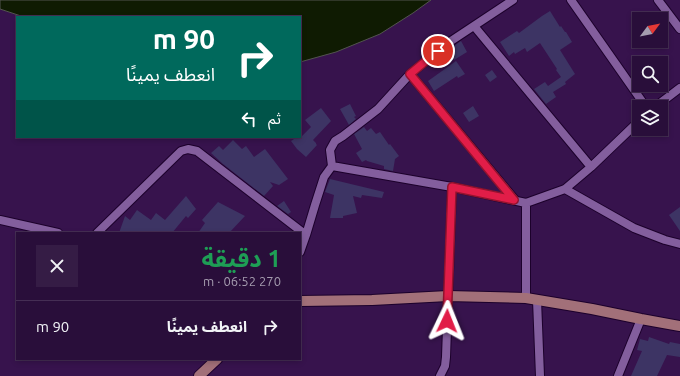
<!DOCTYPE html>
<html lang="ar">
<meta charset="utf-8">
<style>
body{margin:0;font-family:Ubuntu,"Noto Sans Arabic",sans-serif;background:#351c45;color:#f1f3f6;direction:rtl;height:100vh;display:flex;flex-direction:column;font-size:15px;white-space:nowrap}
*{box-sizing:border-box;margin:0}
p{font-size:13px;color:#a59caf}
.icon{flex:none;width:22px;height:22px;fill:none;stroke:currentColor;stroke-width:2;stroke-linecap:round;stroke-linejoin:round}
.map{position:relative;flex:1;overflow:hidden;direction:ltr}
.details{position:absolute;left:16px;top:232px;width:285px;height:128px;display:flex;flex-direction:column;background:#290e3a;border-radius:0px;box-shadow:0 2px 6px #0003,0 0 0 1px #452e54;direction:rtl}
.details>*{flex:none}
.top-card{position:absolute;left:16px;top:16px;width:285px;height:122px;border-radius:0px;box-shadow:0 2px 6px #0003,0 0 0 1px #452e54;direction:rtl;background:#00695c;color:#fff;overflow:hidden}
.needle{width:26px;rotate:58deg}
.tools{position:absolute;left:632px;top:12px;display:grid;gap:8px}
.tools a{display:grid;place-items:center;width:36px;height:36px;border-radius:0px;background:#290e3a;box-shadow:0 2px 6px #0003,0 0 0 1px #452e54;font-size:20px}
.pin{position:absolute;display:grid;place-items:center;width:34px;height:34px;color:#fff;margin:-17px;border:2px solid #fff;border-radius:50%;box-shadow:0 1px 4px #0007}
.me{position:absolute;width:44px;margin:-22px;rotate:2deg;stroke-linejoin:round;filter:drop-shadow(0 0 3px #0008)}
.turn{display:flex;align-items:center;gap:14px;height:84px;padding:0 20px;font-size:18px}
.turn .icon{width:52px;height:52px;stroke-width:2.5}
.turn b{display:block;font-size:28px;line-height:34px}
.then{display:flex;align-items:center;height:38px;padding:0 20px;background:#0003;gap:8px;font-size:15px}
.round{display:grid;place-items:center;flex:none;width:42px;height:42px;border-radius:0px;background:#351c45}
.headline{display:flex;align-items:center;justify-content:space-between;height:68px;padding:0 20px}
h1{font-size:24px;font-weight:700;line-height:30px;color:#1e9e55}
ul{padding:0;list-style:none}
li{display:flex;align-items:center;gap:12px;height:52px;padding:0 20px;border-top:1px solid #452e54}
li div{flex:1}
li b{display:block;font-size:15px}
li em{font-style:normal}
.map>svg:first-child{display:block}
</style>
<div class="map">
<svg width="680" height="376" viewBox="0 0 680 376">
<rect width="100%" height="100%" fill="#37134d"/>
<path fill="#0f1b02" stroke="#52544e" d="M0,0H431L413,13L380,34L336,52L300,62V17H24L0,9Z"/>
<path fill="#3d3464" d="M550,11L560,27L561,26L565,32H566L572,42L560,50L575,74L565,82L566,84L553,92L556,97L546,104L534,89L545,82L548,86L561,77L556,70L557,69L540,43L527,52L525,48L515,54L514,52L509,56L500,42L517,31L519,33L542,16Z
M461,41L467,52L454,60L447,51Z
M456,61L465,74L458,78L457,76L434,91L428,81Z
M492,70L497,77L490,82L485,75Z
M350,104L356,116L354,117L356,119L349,125L340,109Z
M473,106L479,116L469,122L463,113Z
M321,108L331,121L313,140L316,143V144L317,145L306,157L297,149L291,141L297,137H301L311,127L305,120Z
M364,127L367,131L371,128L376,134L380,132L389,145L390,144L399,156L395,159L393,171L384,169V166L367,161L366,160L362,162L356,153L362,149L354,134Z
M233,140L242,149L246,146L254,157L265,149L288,179L279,185L270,182L273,186L264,196L223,164L211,153L219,146L223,150Z
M330,179L384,192L382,198L362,195L361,198L353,196L357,213L343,216V218H330L334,195L325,192Z
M186,196L196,209L188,218L186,216L172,233H119L125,216L130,220L137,210L151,220L156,213L165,220Z
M284,201L291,212L288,214L277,206Z
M218,202L245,216L229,233H198L205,223L202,220Z
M680,207V231L669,215Z
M649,337L669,344L670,342L680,344V357L667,355L657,376H631L642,351L637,350L640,339L648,341Z"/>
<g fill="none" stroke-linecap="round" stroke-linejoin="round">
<g stroke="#1c012b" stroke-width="10">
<path id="street" d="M571,0L646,107
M658,0L680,29
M474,26L591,167
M410,74L515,200
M655,107L680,88
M332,166L452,187L526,203L565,189L591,167L639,121
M565,189L634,228L665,240L680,244
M0,220L58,233
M97,233L181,151L188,149L197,151L306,235
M300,252L306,235L315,205L324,177L332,166L330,150L335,141L343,136L378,109L410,74L448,43L513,0
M526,298V203
M537,300L540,376
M440,376L445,366L446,357L452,187
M618,376L641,319"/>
</g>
<g stroke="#1c012b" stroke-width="12">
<path id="secondary" d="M300,301L372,300L448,296L526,298L592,309L641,319L680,326
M199,376L217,359"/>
</g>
<use href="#street" stroke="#835e9d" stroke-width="8"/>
<use href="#secondary" stroke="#a27079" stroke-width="10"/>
</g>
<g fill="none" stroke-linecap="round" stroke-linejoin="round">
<g stroke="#92132f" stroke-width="10">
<path id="route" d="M438,51L410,74L514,200L452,187L447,321"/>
</g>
<use href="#route" stroke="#e11d48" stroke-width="7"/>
</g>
</svg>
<div class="tools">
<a><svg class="needle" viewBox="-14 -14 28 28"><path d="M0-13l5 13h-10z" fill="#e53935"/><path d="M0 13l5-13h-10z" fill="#a59caf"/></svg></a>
<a><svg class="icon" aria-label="search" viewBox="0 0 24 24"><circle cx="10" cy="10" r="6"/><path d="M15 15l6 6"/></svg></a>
<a><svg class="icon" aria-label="layers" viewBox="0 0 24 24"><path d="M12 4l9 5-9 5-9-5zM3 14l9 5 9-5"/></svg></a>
</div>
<div class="pin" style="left:438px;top:51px;background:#d93025"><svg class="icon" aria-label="arrive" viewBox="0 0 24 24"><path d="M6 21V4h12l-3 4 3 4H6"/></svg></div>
<svg class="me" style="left:447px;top:321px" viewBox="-20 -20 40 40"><path d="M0-17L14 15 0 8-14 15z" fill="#e11d48" stroke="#fff" stroke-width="4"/></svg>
<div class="top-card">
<div class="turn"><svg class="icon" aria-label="right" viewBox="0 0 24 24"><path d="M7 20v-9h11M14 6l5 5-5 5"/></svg><div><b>90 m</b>انعطف يمينًا</div></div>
<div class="then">ثم<svg class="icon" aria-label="left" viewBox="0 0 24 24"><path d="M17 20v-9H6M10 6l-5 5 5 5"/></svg></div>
</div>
<section class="details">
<div class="headline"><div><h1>1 دقيقة</h1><p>270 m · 06:52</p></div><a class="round"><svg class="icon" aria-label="close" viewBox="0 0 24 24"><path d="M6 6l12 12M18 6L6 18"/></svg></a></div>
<ul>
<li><svg class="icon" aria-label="right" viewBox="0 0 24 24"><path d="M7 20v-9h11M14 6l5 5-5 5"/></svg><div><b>انعطف يمينًا</b></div><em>90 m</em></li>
</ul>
</section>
</div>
